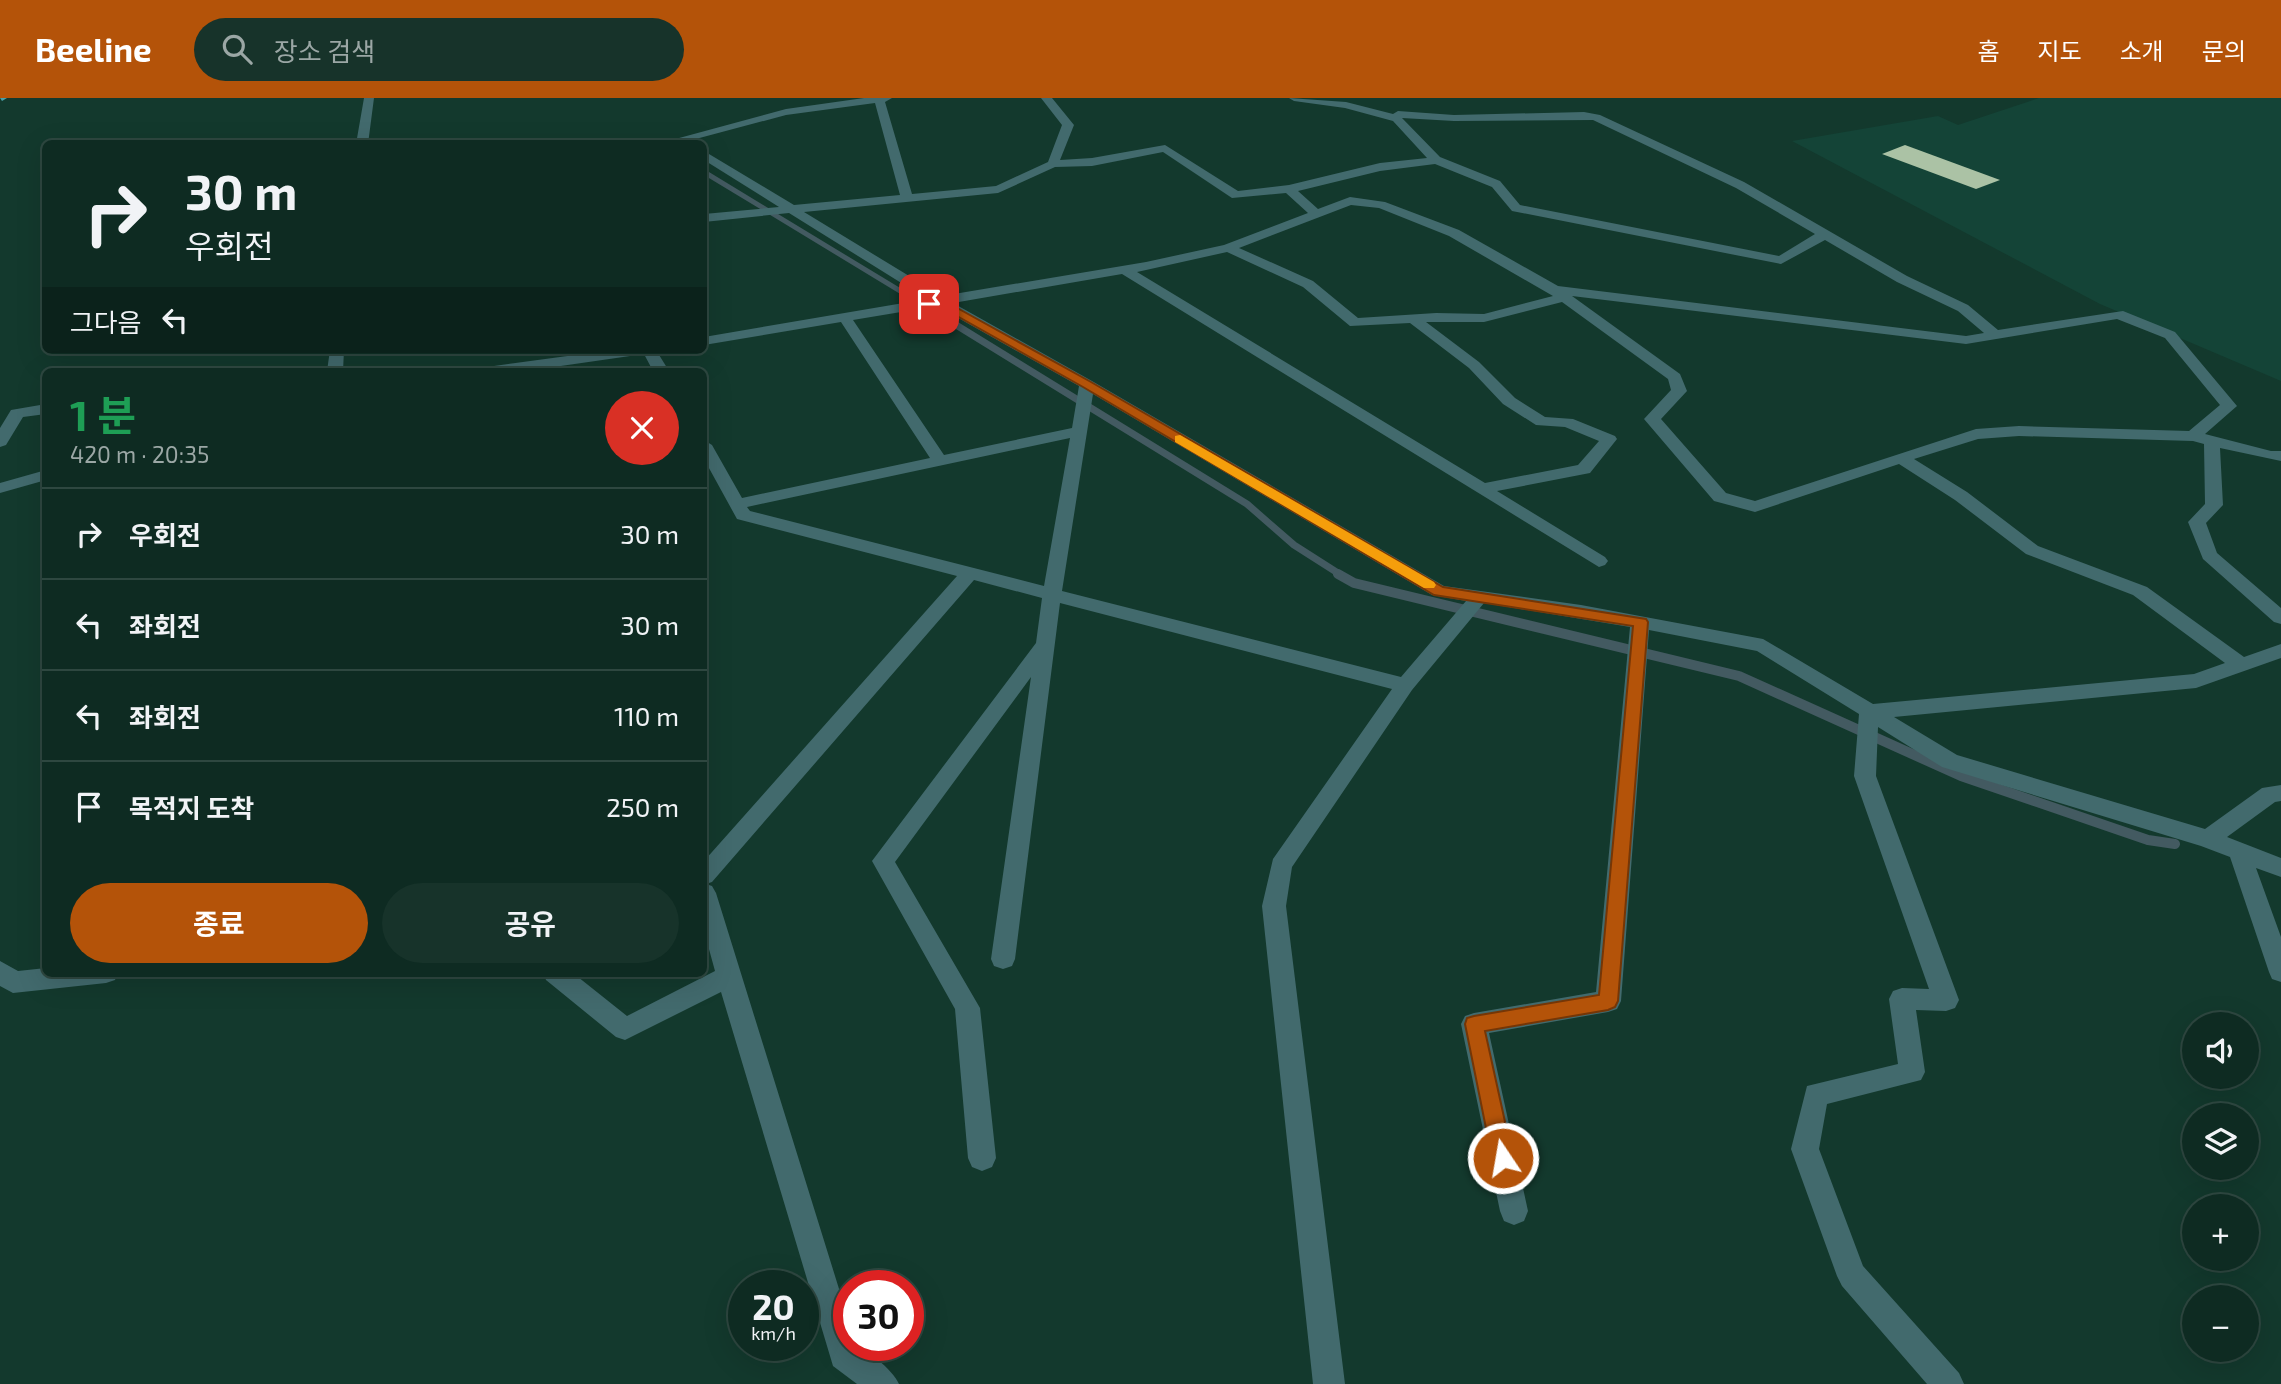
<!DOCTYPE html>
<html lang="ko">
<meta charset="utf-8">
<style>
body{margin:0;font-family:"Exo 2","Noto Sans KR",sans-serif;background:#17332a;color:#f1f3f6;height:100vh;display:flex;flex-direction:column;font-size:26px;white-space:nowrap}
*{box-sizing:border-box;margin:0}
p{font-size:23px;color:#9ba7a5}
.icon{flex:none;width:38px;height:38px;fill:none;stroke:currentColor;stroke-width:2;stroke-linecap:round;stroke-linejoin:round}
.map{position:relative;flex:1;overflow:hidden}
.details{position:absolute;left:42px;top:270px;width:665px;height:609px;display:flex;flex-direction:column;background:#0e2b22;border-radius:10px;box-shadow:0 7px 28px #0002,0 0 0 2px #2e4740}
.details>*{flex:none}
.top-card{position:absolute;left:42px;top:42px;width:665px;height:214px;border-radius:10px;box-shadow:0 7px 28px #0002,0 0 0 2px #2e4740;background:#0e2b22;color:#f1f3f6;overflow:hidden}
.controls{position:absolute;left:2182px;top:914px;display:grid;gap:14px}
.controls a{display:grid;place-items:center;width:77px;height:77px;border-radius:50%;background:#0e2b22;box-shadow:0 7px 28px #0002,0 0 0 2px #2e4740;font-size:35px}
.speed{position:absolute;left:728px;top:1172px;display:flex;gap:14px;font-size:35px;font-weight:700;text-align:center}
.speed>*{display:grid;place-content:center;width:91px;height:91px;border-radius:50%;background:#0e2b22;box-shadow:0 7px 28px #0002,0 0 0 2px #2e4740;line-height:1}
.speed small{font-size:18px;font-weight:400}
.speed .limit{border:10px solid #d22;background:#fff;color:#111}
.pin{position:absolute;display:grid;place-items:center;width:60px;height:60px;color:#fff;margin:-30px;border-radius:14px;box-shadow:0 4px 10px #0006}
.me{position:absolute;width:77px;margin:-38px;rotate:348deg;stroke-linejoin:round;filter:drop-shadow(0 0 5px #0008)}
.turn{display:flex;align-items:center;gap:24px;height:147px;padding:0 28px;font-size:32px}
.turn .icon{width:91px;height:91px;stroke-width:2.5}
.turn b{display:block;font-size:49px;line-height:60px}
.then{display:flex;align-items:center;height:66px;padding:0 28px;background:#0003;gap:14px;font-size:26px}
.round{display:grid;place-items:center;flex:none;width:74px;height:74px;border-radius:37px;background:#17332a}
.head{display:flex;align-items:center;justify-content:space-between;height:119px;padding:0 28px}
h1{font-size:42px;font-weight:700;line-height:52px;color:#1e9e55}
.action{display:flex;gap:14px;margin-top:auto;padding:14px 28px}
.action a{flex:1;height:80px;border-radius:42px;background:#b45309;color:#fff;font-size:28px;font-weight:700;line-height:80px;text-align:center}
.action a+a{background:#17332a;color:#f1f3f6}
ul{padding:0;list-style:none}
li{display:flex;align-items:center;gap:21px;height:91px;padding:0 28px;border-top:2px solid #2e4740}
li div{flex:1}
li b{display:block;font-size:26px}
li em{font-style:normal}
header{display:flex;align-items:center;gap:42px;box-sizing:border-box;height:98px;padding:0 35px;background:#b45309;color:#fff}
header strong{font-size:33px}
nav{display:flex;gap:38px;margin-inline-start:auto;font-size:24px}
.search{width:490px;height:63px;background:#17332a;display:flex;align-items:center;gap:18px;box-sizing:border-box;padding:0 24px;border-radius:38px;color:#9ba7a5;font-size:26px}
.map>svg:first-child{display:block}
</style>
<header>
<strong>Beeline</strong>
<div class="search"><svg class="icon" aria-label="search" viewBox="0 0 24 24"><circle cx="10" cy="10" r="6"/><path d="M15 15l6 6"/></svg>장소 검색</div>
<nav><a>홈</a><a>지도</a><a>소개</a><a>문의</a></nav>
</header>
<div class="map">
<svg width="2281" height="1286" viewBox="0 0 2281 1286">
<rect width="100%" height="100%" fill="#13392d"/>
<path fill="#144437" d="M2039,0H2281V283L2100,206L1792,43L1938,18L1958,27Z"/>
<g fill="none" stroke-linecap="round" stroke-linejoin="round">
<path stroke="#435a61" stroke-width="5" d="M704,74L925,208"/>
<path stroke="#435a61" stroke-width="7" d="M922,206L1247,406L1294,447L1341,477"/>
<path stroke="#435a61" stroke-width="10" d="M1338,476L1354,485L1739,578L1961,678L2148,742L2175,746"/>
</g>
<path fill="#abc2a5" d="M1905,47L2000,82L1976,91L1882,56Z"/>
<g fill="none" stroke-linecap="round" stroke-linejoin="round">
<path fill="#426a6d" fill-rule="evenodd" d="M364,0H374L368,46H356Z
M864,0H892L885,4L912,96L996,88L1048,64L1062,27L1041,0H1052L1074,27L1060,62L1092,60L1165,47L1238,93L1289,87L1380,65L1427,60L1393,23L1345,10L1294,3L1289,0L1346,4L1393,16L1398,13L1454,17L1584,14L1600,17L1744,84L1907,178L1968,207L1998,232L2123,213L2175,234L2237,308L2205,336L2271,353H2281V363L2220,350L2223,407L2206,425L2217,455L2281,510V526L2274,524L2203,461L2188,424L2205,406L2204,346L2193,343L2019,338L1978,341L1914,361L1967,394L2038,448L2147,489L2244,559L2281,546V560L2196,590L1894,619L1957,657L2205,731L2262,690L2281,687V703L2275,704L2227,739L2281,760V779L2256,770L2281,839V884L2272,881L2269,874L2230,759L2201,748L1942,669L1878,629L1876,678L1959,902L1955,910L1946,913L1916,912L1925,974L1921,982L1827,1006L1819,1051L1863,1168L1959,1275L1964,1286H1927L1842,1188L1837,1178L1791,1051L1807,988L1898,966L1889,901L1893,893L1902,890L1929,891L1854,678L1859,616L1757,553L1649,532L1621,903L1617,911L1608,914L1489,935L1528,1113L1524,1123L1514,1127L1504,1123L1500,1113L1461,926L1465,918L1474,915L1596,894L1630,529L1484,505L1412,592L1292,769L1286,808L1345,1286H1313L1262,808L1273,761L1392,591L1060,505L1015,861L1012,868L1003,871L994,868L991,861L1031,579L895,764L980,910L996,1060L992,1069L982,1073L972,1069L968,1060L955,911L872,763L1036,545L1042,500L974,482L712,784L706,786L712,788L716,795L849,1223V1248C865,1248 893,1272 899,1286H857L833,1268L721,894L625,942L616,939L546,882L543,875H573L627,918L715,873L704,833V763L957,478L737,421L704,361V342L712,347L742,400L930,360L841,224L704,247V239L927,201L789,115L704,124V116L779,109L704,62V53L794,107L900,97L875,5L786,17L677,46H657L786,11ZM1402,20L1454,23L1593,22L1736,90L1815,136L1779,158L1520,107L1500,83L1440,59ZM1163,54L1232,100L1286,95L1308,115L1224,147L1146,164L942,198L804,114L998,95L1055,69L1092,68ZM1435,66L1492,89L1512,113L1781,166L1825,142L1897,184L1958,213L1984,235L1966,238L1558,188L1459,132L1385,104L1350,99L1318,111L1298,93L1380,73ZM1351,107L1379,110L1449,138L1553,198L1484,216L1436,215L1358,220L1313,183L1239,150ZM1227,154L1303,189L1350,228L1410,225L1469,270L1503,306L1536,327L1565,329L1599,343L1578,367L1485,385L1137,174ZM1122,176L1599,469L1605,467L1608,463L1605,459L1497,393L1590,375L1617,341L1615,338L1573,321L1545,319L1515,300L1479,264L1426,224H1484L1562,204L1668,281L1671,292L1644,321L1714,403L1755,414L1899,366L1955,402L2026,456L2133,497L2225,565L2194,576L1873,606L1763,541L1581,507L1444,488L1092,283L953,205ZM1572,198L1966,246L2117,221L2165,240L2220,307L2189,333L2019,328L1976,331L1755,403L1726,395L1661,321L1687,293L1680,276ZM937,208L1079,288L1072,330L944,357L853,222ZM1093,296L1432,497L1466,503L1401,579L1062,493ZM1070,340L1044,488L750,413L747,409Z
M330,252H344L343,273H327Z
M612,252H656L669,273H653L644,256L526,273H486L494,268Z
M46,306V316L23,319L6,347L0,349V330L11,312Z
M46,372V382L0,395V385Z
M0,863L18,873L46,870V875H118L115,882L106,885L13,895L0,888Z"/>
<path fill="#48a1a8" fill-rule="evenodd" d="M0,0H7L2,3Z"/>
</g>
<path fill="#b45309" stroke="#753606" stroke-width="2" d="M941,201L1091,284L1443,489L1646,521L1648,524L1618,903L1615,909L1608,912L1485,933L1513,1060L1510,1067L1503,1070L1495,1067L1492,1060L1465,926L1467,920L1474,918L1599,897L1633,528L1434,497L1083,289L939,208L929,209L923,206Z"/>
<path fill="#f59e0b" d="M1180,337L1434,484L1436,487L1434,490H1424L1175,344V338Z"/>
</svg>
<div class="controls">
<a><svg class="icon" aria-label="sound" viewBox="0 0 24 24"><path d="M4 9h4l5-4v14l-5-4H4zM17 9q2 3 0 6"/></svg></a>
<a><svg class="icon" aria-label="layers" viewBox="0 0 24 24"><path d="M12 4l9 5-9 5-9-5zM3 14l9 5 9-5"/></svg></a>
<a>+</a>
<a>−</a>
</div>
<div class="speed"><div>20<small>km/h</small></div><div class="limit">30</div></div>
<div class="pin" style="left:929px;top:206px;background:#d93025"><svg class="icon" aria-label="arrive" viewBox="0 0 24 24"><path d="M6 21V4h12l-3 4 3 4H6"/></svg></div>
<svg class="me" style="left:1503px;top:1060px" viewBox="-20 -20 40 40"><circle r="17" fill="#b45309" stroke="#fff" stroke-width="3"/><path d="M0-11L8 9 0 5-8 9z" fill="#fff"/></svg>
<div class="top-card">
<div class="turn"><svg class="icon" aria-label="right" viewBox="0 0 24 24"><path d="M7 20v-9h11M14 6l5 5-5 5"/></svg><div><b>30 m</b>우회전</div></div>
<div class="then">그다음<svg class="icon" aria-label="left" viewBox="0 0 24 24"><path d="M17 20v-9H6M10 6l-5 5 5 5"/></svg></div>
</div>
<section class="details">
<div class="head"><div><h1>1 분</h1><p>420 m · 20:35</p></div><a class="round" style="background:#d93025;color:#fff"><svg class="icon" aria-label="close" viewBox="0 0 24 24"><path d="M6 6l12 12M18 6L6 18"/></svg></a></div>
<ul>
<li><svg class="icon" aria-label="right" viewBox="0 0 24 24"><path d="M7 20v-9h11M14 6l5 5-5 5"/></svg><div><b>우회전</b></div><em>30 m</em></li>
<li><svg class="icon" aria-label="left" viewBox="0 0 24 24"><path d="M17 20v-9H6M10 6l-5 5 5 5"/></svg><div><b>좌회전</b></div><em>30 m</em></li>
<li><svg class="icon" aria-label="left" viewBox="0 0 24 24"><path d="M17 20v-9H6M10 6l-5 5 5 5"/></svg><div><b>좌회전</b></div><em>110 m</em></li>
<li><svg class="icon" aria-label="arrive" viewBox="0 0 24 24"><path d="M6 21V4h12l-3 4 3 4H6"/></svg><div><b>목적지 도착</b></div><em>250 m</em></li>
</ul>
<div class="action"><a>종료</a><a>공유</a></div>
</section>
</div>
